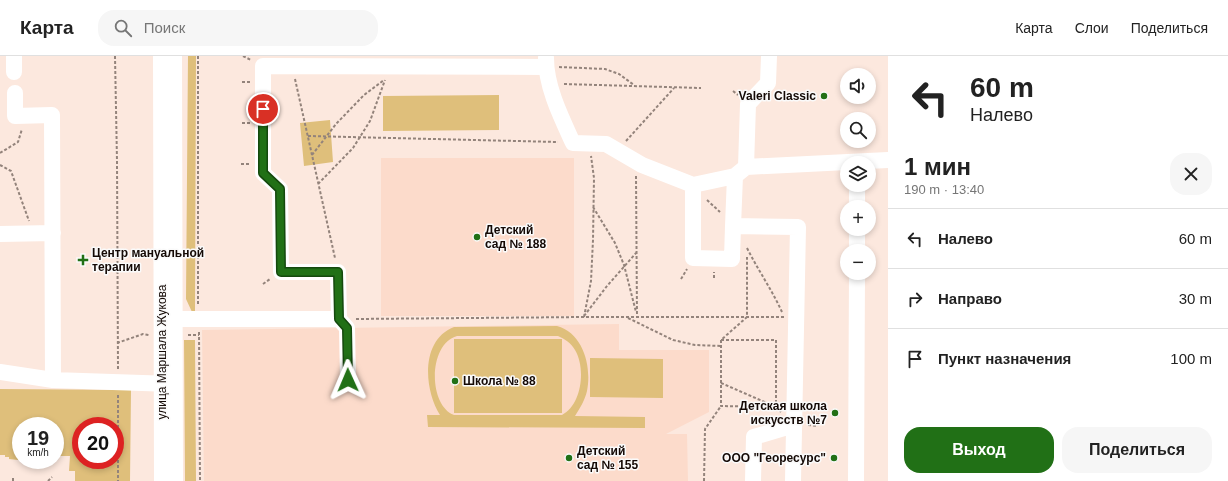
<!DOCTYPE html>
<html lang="ru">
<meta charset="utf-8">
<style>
body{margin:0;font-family:Helvetica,sans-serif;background:#f6f6f6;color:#222;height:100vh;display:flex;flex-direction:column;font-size:15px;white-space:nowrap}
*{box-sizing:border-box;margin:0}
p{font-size:13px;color:#767676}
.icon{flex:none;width:22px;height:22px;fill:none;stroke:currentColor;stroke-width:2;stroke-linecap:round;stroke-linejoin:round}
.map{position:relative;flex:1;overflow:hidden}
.sheet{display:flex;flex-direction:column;background:#fff;width:340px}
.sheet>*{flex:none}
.hud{background:#fff;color:#222;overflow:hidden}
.fabs{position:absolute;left:840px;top:12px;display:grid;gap:8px}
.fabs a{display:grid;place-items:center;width:36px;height:36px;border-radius:50%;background:#fff;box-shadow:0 2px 6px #0003;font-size:20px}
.speed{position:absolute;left:12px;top:361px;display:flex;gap:8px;font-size:20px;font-weight:700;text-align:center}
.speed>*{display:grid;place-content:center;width:52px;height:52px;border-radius:50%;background:#fff;box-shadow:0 2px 6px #0003;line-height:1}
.speed small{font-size:10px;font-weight:400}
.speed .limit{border:6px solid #d22;background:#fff;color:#111}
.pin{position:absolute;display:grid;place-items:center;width:34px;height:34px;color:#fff;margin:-17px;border:2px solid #fff;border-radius:50%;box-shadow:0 1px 4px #0007}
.me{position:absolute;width:44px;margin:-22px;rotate:359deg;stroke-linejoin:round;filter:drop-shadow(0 0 3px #0008)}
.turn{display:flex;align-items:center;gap:14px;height:84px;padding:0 16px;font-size:18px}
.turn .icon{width:52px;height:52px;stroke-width:2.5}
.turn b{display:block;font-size:28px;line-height:34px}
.round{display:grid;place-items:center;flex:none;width:42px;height:42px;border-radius:16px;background:#f6f6f6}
.summary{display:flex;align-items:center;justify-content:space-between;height:68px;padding:0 16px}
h1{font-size:24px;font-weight:600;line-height:30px}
.primary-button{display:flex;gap:8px;margin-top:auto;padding:8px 16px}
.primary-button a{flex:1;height:46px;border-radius:16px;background:#217016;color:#fff;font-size:16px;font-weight:600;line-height:46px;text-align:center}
.primary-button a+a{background:#f6f6f6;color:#222}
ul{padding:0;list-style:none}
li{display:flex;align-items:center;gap:12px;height:60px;padding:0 16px;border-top:1px solid #e0e0e0}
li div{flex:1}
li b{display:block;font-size:15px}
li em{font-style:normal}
header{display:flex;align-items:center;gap:24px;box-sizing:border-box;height:56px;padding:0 20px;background:#fff;border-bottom:1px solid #e0e0e0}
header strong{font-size:19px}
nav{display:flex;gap:22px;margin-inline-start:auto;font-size:14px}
.search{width:280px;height:36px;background:#f6f6f6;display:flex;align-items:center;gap:10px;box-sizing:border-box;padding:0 14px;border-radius:16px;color:#767676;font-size:15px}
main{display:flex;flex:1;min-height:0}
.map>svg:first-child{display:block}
</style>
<header>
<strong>Карта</strong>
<div class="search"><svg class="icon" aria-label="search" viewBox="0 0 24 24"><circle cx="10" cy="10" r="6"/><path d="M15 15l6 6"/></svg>Поиск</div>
<nav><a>Карта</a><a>Слои</a><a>Поделиться</a></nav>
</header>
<main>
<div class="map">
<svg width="888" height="425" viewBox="0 0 888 425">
<rect width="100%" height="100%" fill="#fce8de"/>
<path fill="#fcdbcb" d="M381,102H574V260H381Z
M619,268V294H709V356L666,378H687L688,425H204L202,274Z"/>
<path fill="#dfbf7b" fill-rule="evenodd" d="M188,0H196L195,256H192L186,243Z
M499,39V74L383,75V40Z
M330,64L333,106L304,110L300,67Z
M557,270C583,277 592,310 587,335C585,344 580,352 575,360L645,361V372L428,371L427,359H440C424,334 420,284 454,271ZM457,280H558C565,283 571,287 575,294C586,312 582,349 562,359H454C428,349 428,288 457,280Z
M454,283H562V357H454Z
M184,284H195L196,425H185Z
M590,302L663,303V342L590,341Z
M0,333L131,334L130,425H75V415H69L70,400H55V370H21V401H18V404L9,403V401H5V399H0ZM81,370H115V404H81Z"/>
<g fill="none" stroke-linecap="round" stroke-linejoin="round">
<path stroke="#93837b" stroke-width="2" stroke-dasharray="3 2" stroke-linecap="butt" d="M115,0L117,105L118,313
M198,0V250
M243,0L251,4
M559,11L605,13L619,18L634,29
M295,23L335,202
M242,26H251
M564,28L701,32
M733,35L738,39
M242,67H250
M308,80L558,86
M626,85L674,32
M0,97L18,86L22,73
M312,99L336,68L364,39L384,24
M241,108H250
M0,109L11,115L29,165
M636,120L637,261
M318,128L353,92L370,65L385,24
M707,144L720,156
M593,151L615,187L624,209L636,256
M747,192C758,214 772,234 782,256
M714,222V216
M681,223L687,213
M263,228L270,223
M584,260L607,230L636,197
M584,261L591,225L593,184L594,122L591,100
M628,262L673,284L695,289L721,290
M356,263L584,261H784
M199,276L200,425
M188,279H199
M721,284H776V351L721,350V284L747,261V201
M117,287L143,278L149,279
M721,327L776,351L781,356
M118,339V425
M808,369L818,370
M13,425V421
M48,425L52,421
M704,425L705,373L721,350"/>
<path stroke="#fff" stroke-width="16" d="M14,0V16
M161,0L162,425
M174,0L175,425
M546,2C546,31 561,61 573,87L606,88L642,109L693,129
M15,37V60L52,59L53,324
M746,111L748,48L768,27L769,0
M857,151V129
M733,170L732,203L693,202V129L735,120
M0,178L53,177
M857,195V173
M174,263H339L338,216H281L280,133L263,117V10L546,11
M339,263L347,272L348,324
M0,316L53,324L172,328
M753,425L754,381L794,369
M793,425L798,171L733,170L735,120L746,111L888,104
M856,425L857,217"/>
</g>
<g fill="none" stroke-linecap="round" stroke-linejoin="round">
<g stroke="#15490e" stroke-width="10">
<path id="route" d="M263,53V117L280,133L281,216H338L339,263L347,272L348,324"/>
</g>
<use href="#route" stroke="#217016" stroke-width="7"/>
</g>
<g fill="#217016" stroke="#fafafa" stroke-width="1.5">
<circle cx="824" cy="40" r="4"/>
<circle cx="477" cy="181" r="4"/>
<path d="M81 198h4v4h4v4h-4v4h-4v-4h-4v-4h4z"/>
<circle cx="455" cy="325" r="4"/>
<circle cx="835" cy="357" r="4"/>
<circle cx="569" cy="402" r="4"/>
<circle cx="834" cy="402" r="4"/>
</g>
<g text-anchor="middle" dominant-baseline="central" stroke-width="3" stroke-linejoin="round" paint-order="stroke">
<g font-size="12" font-weight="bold" fill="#140905" stroke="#fafafa" text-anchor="start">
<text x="816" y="40" text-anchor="end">Valeri Classic</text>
<text x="485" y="174">Детский<tspan x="485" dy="14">сад № 188</tspan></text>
<text x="92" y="197">Центр мануальной<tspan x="92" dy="14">терапии</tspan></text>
<text x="463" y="325">Школа № 88</text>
<text x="827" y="350" text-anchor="end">Детская школа<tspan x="827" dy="14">искусств №7</tspan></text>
<text x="577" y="395">Детский<tspan x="577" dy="14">сад № 155</tspan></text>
<text x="826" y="402" text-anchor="end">ООО "Георесурс"</text>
</g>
<g font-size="12" fill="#140905" stroke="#fafafa">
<text transform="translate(162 296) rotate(-90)">улица Маршала Жукова</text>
</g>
</g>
</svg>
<div class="fabs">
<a><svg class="icon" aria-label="sound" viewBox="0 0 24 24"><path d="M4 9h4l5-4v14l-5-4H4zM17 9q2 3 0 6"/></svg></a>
<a><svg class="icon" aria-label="search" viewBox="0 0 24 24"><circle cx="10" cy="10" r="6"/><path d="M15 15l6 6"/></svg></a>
<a><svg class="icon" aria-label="layers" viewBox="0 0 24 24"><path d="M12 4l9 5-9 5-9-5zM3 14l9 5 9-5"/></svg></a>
<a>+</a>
<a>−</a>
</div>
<div class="speed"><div>19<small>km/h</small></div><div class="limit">20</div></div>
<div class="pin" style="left:263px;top:53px;background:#d93025"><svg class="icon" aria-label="arrive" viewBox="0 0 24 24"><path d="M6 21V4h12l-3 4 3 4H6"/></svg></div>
<svg class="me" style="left:348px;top:324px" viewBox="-20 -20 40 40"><path d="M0-17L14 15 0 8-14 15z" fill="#217016" stroke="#fff" stroke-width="4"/></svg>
</div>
<section class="sheet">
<div class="hud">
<div class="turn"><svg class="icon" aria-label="left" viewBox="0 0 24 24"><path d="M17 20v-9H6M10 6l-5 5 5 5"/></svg><div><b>60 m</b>Налево</div></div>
</div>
<div class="summary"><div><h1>1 мин</h1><p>190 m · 13:40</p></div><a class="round"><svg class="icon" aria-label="close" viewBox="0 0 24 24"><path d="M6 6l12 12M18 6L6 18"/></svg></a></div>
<ul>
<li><svg class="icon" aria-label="left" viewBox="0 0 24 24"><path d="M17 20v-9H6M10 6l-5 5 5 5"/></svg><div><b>Налево</b></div><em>60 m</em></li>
<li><svg class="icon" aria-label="right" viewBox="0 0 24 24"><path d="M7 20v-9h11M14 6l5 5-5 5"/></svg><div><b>Направо</b></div><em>30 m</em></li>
<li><svg class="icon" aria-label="arrive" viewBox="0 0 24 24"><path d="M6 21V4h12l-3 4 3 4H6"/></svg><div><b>Пункт назначения</b></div><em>100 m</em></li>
</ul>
<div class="primary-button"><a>Выход</a><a>Поделиться</a></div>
</section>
</main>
